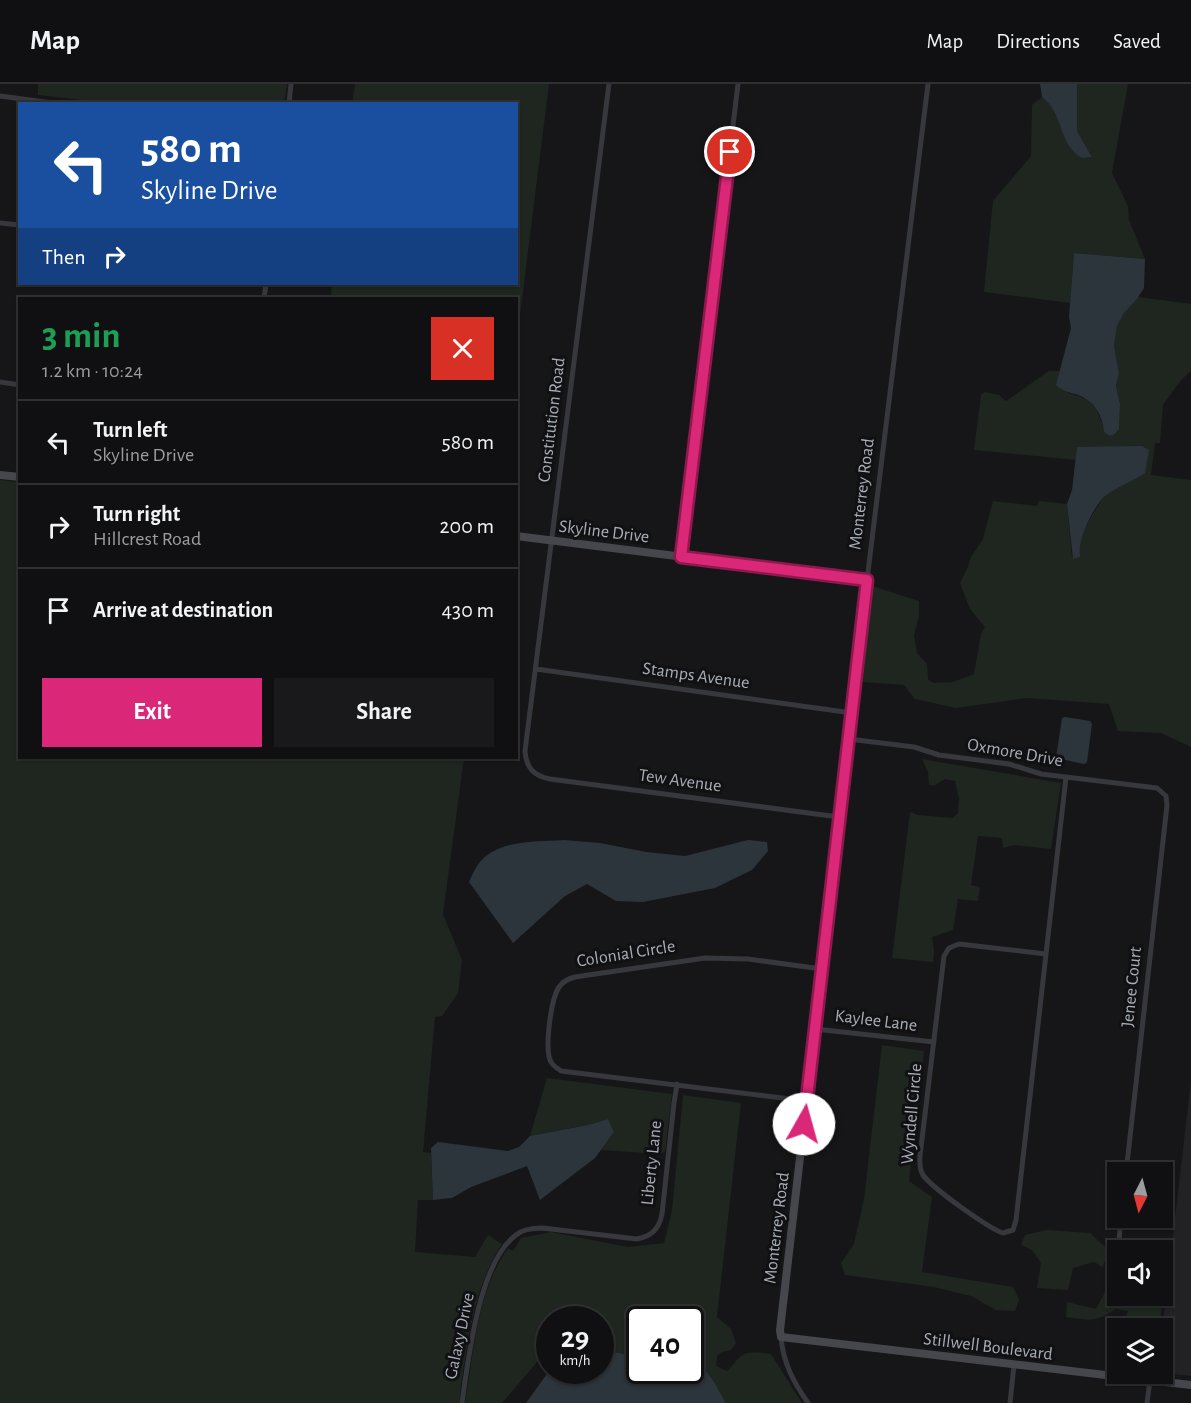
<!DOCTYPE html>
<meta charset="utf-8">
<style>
body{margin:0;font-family:"Alegreya Sans",sans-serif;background:#19191b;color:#f1f3f6;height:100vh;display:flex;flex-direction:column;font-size:22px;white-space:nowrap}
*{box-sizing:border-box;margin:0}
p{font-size:20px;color:#9c9d9f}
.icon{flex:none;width:33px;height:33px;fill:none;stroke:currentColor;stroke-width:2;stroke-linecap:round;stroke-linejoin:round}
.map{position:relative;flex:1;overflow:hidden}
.panel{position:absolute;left:18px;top:213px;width:500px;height:462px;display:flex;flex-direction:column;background:#101012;border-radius:0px;box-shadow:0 2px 4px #0004,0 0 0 2px #303032}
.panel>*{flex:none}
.hud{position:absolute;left:18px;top:18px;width:500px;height:183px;border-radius:0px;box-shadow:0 2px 4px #0004,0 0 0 2px #303032;background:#1a4fa0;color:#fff;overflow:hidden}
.needle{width:39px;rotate:186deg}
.tools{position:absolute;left:1107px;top:1078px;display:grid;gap:12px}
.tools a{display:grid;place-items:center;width:66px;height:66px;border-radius:0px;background:#101012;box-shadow:0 2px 4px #0004,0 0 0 2px #303032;font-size:30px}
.speed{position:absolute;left:536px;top:1222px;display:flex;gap:12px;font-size:30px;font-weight:700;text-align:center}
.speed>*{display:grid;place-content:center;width:78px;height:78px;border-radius:50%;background:#101012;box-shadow:0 2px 4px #0004,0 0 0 2px #303032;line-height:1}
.speed small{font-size:15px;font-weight:400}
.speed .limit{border:3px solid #111;border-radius:9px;background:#fff;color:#111}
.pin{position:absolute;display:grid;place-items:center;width:51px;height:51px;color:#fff;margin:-26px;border:3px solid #fff;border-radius:50%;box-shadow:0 2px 6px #0007}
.me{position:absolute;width:66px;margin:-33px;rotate:7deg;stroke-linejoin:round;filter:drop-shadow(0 0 4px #0008)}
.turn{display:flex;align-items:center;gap:21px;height:126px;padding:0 24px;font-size:27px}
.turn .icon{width:78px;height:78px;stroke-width:2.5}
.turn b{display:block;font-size:42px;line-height:51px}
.then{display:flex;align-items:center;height:57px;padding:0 24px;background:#0003;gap:12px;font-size:22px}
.round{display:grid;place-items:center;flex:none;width:63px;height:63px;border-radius:0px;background:#19191b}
.head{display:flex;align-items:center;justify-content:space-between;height:102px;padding:0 24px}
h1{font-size:36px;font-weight:700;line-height:45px;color:#1e9e55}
.action{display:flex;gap:12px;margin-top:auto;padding:12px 24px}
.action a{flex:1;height:69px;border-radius:0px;background:#db2777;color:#fff;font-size:24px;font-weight:700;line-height:69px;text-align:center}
.action a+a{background:#19191b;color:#f1f3f6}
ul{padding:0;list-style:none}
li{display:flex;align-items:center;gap:18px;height:84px;padding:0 24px;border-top:2px solid #303032}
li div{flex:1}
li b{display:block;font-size:22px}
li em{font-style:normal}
header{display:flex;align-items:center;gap:36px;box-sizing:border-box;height:84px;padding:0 30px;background:#101012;border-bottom:2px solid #303032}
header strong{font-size:28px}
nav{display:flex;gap:33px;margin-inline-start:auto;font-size:21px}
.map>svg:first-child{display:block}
</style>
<header>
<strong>Map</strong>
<nav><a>Map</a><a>Directions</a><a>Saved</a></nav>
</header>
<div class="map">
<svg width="1191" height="1319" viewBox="0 0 1191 1319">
<rect width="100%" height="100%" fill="#161618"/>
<path fill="#222225" d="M1191,996V1292L1163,1289L1162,1248Z"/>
<path fill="#1e261f" d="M38,0H287L284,19L118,20L38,11Z
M355,0H549L516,263V214H331L332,200H516V20L352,19Z
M1077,0H1128L1112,89L1128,122L1129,136L1145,175L1074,169L1070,219L984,208L993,117L1031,72L1032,21L1042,13L1052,20L1060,40L1092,73L1077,47Z
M1138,213L1191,220V287L1181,296L1163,321L1160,359H1155L1151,391L1191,396V663L1161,649L1118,647L1109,620L1027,614L956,624L915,615L904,601L863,598L872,502L919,517V532L914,551L917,569L927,580L928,595L933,599L953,598L974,590L981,550L985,543L970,525L960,499L967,485L971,473L983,455L993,417L1037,422L1039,417L1067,420L1072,473L1079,467C1080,447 1094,429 1104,412L1077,363L1076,376L974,366L981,311L985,308L999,311L1006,317L1049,287H1060L1057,301C1066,311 1081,310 1091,319C1102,329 1100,343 1110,352L1115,350L1119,345L1120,320L1116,303L1119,289L1114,262L1117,242L1124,229Z
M0,396L19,398L20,674H464L443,830L462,876L458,909L442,932L435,933L423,1068L431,1069L433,1116H418L415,1168L475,1173L488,1151L502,1160C472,1206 466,1266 459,1319H0Z
M922,675L1061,699L1051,765L1014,761L1003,764L1002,754L978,752L971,801L980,803L978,817L958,815L953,846L932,853L934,867L933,878L892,874L910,728L918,731L952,734L958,729L959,715L955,697L945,695L935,701H929L928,688Z
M882,961L924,967L909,1097L932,1113L922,1188L1013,1203L1019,1216L1015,1227L996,1226L971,1212L934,1203L845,1191L841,1179L854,1160L864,1115Z
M547,994L672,1010L665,1068L660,1070L601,1066L614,1048L608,1035L588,1041L530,1052Z
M683,1011L741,1019L717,1233L731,1245L736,1259L731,1266L722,1268L717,1272L716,1282L727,1287C733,1282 736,1276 741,1272C750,1266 761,1269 771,1270L802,1319H726C717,1304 709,1282 690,1279V1236H639V1272L600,1266V1236H549V1264L502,1319H465C474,1267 477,1208 508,1164L513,1167L521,1154L551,1148L628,1163L664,1159L672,1126Z
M1046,1146L1090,1149L1108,1166L1103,1183L1094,1178L1073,1184L1068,1206L1037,1204L1041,1179L1032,1166L1021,1161L1025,1151Z
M1115,1189L1117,1190L1118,1212H1163L1159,1245H1122L1128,1227L1116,1225C1094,1239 1091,1236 1066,1233L1067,1218L1096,1225Z"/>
<path fill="#2c353c" d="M1040,0H1077V47L1092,73L1082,74C1058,61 1064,29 1042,13Z
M1074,169L1145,175L1144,204L1137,215L1124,229L1117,242L1114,262L1119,289L1116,302L1120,320L1119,345L1115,350L1110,352L1104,348C1103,331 1094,317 1078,311C1070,308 1063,308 1056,301L1071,244L1069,233Z
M1142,362L1149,366L1145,389C1135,396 1111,406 1104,413C1092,425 1077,457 1080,473L1073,475L1067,420L1072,406L1077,363Z
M1065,633L1090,637L1092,640L1087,678L1084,680L1056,674L1062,634Z
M564,756L600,759L646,768L685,772L748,756L767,758L768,767L752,786L715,804L643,818L616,817L587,800L565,812L513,859L469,798C471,793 474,787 477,782C495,755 536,758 564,756Z
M608,1035L614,1048L595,1074L540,1116L527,1082L471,1103L452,1114L433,1116L431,1064L438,1058L508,1067L519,1063L530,1052L588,1041Z
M600,1266L639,1272V1287H690V1279C709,1282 717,1304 726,1319H526L549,1287H600Z"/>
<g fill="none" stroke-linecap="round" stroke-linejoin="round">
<path stroke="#37383d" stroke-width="5" d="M609,0L525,667C526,684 534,692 550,695L839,733
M0,12L60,20
M289,20L291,0
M0,139L20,141
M264,214L266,200
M0,298L20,301
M681,473L738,0
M867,496L928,0
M536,585L852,629
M849,655L914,663L939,671L1009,680L1041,690L1157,704L1166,712L1167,721L1126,1089
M1046,870L959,860L949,864L944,872L920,1072C920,1079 919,1085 923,1091C932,1104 988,1144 1003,1149L1013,1146L1016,1136L1066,693
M815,945L934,958
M807,1017L561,987C557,984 553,982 551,978C544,965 551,915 559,903C563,897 568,895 575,893L705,874L748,875L822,885
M1118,1167L1121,1134
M781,1253C783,1279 794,1299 808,1319
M462,1319C468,1276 479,1178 516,1151C523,1145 532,1144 542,1144L637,1155C652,1152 659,1145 662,1130L674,1019L677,1000
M1010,1319L1014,1281
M1147,1319L1150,1296"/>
<path stroke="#45474d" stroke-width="8" d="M0,391L20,393
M516,452L867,496L780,1246L781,1253L1191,1301"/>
</g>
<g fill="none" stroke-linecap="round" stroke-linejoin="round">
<g stroke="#8e194d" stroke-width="15">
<path id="route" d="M730,68L681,473L867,496L804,1040"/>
</g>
<use href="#route" stroke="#db2777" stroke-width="10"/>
</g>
<g text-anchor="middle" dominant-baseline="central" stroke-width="6" stroke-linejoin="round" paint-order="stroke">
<g font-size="18" fill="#a8adb8" stroke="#111113">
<text transform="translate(552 336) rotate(-83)">Constitution Road</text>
<text transform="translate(862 410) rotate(-83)">Monterrey Road</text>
<text transform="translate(604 448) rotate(7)">Skyline Drive</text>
<text transform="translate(696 592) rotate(8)">Stamps Avenue</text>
<text transform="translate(1015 669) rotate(10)">Oxmore Drive</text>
<text transform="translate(680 697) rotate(8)">Tew Avenue</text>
<text transform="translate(626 870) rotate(-9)">Colonial Circle</text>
<text transform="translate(1132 903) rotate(-84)">Jenee Court</text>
<text transform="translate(876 937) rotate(7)">Kaylee Lane</text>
<text transform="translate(912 1030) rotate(-85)">Wyndell Circle</text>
<text transform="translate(652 1079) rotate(-84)">Liberty Lane</text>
<text transform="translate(777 1144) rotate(-83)">Monterrey Road</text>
<text transform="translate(460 1252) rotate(-78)">Galaxy Drive</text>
<text transform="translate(988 1263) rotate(7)">Stillwell Boulevard</text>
</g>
</g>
</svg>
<div class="tools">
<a><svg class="needle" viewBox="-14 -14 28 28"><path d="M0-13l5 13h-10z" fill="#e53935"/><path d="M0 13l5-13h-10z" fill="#9c9d9f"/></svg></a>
<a><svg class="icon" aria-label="sound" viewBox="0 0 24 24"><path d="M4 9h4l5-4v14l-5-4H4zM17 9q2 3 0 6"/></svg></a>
<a><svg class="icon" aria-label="layers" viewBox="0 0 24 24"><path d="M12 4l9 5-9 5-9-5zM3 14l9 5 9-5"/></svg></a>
</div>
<div class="speed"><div>29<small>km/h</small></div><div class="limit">40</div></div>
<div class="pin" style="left:730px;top:68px;background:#d93025"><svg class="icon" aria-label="arrive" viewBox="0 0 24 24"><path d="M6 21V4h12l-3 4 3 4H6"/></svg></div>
<svg class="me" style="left:804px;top:1040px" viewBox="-20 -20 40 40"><circle r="19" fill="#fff"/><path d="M0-13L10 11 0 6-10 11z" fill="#db2777"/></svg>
<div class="hud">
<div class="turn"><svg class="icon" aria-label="left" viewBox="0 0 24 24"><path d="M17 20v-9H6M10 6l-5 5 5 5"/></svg><div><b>580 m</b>Skyline Drive</div></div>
<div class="then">Then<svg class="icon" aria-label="right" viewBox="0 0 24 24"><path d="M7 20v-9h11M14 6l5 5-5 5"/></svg></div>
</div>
<section class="panel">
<div class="head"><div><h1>3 min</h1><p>1.2 km · 10:24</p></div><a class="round" style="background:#d93025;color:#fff"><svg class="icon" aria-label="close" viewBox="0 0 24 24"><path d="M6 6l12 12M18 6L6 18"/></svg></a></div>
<ul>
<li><svg class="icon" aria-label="left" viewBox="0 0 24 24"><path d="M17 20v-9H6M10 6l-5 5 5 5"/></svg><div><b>Turn left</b><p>Skyline Drive</p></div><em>580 m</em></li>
<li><svg class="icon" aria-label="right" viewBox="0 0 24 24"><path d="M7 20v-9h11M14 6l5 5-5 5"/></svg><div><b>Turn right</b><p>Hillcrest Road</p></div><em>200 m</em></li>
<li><svg class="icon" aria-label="arrive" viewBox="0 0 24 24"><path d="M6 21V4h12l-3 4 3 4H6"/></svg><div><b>Arrive at destination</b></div><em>430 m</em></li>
</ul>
<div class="action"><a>Exit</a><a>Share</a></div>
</section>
</div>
